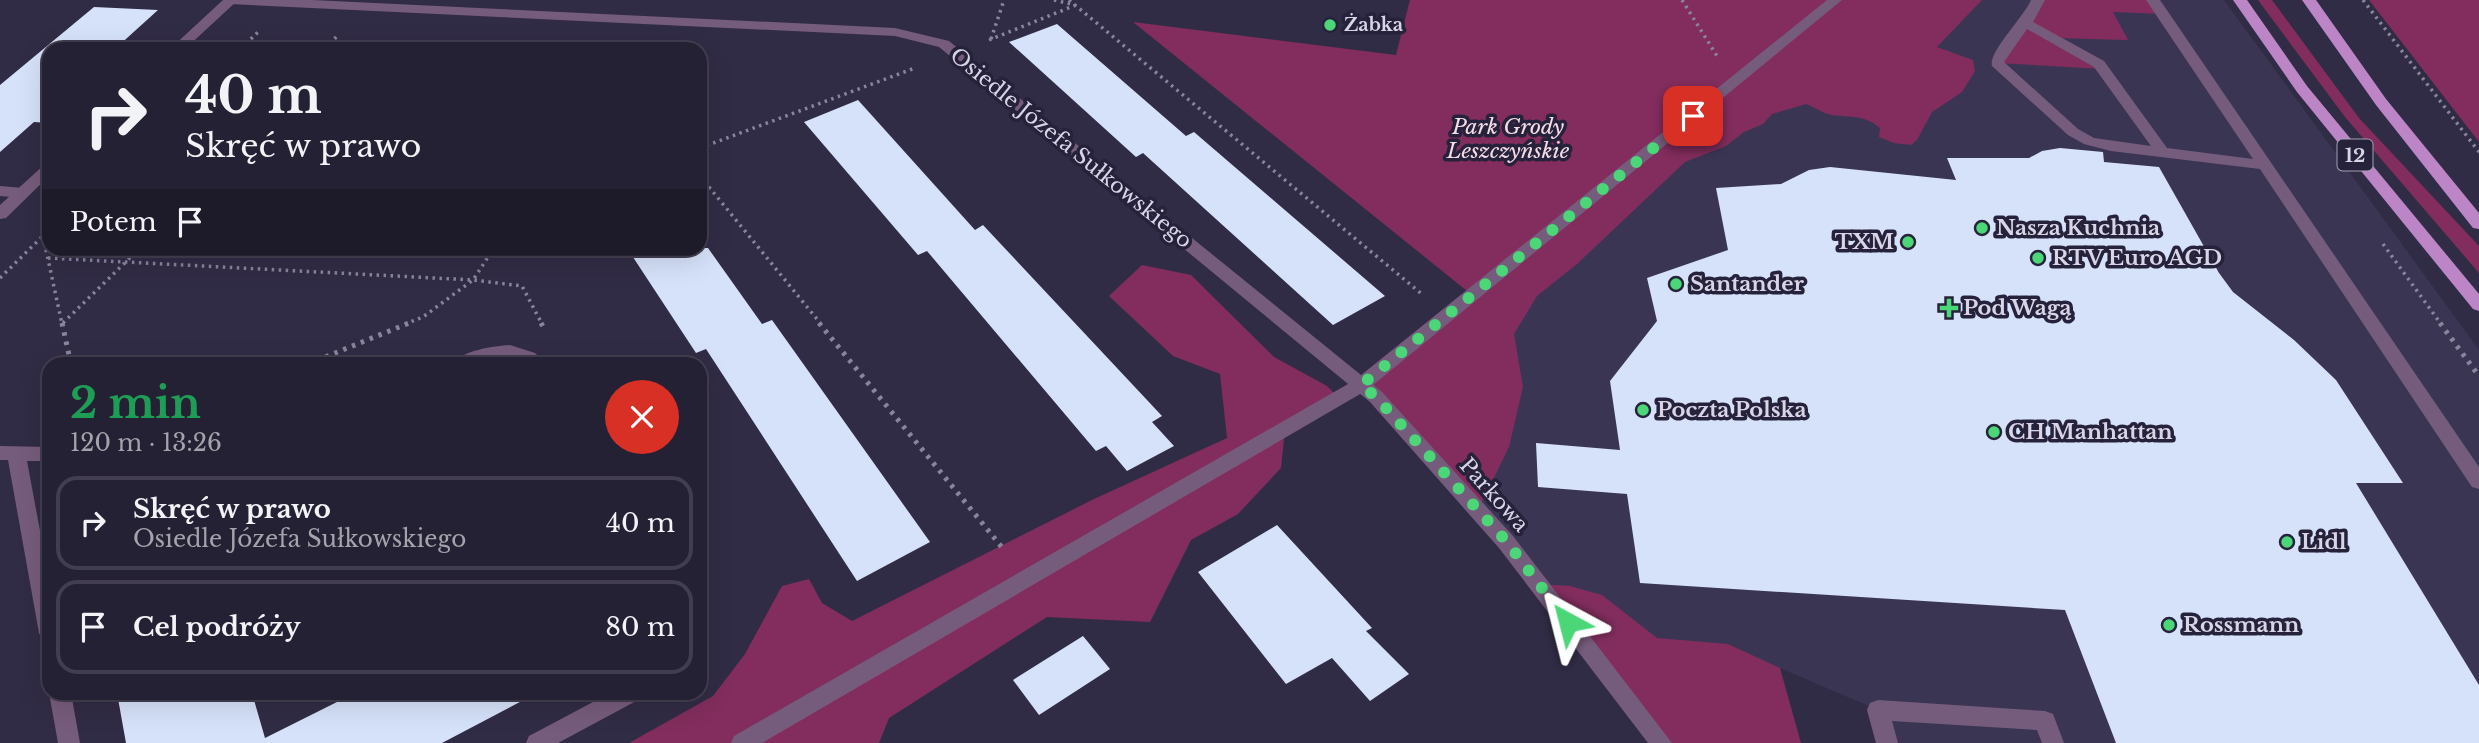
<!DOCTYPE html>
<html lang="pl">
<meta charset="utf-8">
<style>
body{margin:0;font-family:"Libre Baskerville",serif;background:#312e40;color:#f1f3f6;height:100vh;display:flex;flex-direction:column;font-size:26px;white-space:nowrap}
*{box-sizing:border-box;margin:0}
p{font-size:23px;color:#a3a3ac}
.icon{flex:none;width:38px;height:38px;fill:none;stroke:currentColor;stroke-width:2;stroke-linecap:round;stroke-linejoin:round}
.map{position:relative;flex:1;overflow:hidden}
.sheet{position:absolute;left:42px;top:357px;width:665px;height:343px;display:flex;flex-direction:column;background:#252134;border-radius:21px;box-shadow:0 7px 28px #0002,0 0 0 2px #423e4f}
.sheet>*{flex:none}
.guide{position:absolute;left:42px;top:42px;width:665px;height:214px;border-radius:21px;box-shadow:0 7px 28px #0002,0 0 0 2px #423e4f;background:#252134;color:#f1f3f6;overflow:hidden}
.pin{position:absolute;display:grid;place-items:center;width:60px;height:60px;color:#fff;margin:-30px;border-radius:14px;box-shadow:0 4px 10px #0006}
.me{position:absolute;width:77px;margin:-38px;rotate:322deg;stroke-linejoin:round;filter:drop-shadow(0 0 5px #0008)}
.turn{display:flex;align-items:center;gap:24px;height:147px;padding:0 28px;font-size:32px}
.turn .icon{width:91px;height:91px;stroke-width:2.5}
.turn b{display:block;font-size:49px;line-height:60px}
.then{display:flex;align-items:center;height:66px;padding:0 28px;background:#0003;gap:14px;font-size:26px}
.round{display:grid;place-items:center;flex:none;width:74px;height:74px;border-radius:37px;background:#312e40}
.overview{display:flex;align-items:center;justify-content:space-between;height:119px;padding:0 28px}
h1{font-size:42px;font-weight:700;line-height:52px;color:#1e9e55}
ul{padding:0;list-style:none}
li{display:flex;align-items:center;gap:21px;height:94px;margin:0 14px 10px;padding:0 14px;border:4px solid #423e4f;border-radius:21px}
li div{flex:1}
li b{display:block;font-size:26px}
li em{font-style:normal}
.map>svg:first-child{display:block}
</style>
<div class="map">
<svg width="2479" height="743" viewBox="0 0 2479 743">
<rect width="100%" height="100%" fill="#312c45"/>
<path fill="#3b3554" d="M1835,0H2224L2479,350V743H1887L1878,710L1780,668L1596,659L1361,385Z"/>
<path fill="#822d5d" d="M1410,0H1982L1937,47L1973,60L1975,71L1962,92L1932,112L1917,140L1911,145L1894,143L1879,137L1880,128C1863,114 1851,118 1832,115C1824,114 1814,107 1806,104L1772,114L1763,124L1744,132L1726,146L1685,162L1577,264L1537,296L1514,334L1523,387L1509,447L1478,510L1361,385L1472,295L1133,22L1396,55Z
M2038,0H2153L2162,14L2113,12L2128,40L2054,38L2102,69L1997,63Z
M2258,0H2272L2359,118L2479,246V273L2345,117Z
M2369,0H2479V142Z
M1142,265L1191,275L1274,357L1327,386L1339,398L1285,429L1281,468L1238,514L1191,540L1150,622L1047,617L889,718L879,743H629L713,696L745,654L782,586L809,579L822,603L852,621L1094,499L1227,438L1220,374L1173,356L1109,296Z
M1539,584L1570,586L1602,595L1657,638L1728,644L1780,668L1801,743H1661Z"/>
<path fill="#d6e2fa" d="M94,7L158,10L116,48L49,45V123L34,122L0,152V85Z
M1057,24L1186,136L1194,132L1385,296L1333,325L1143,153L1136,157L1009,42Z
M858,100L975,230L983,225L1162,416L1152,422L1174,446L1127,471L1106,446L1096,451L927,251L918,255L804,122Z
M2060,148L2103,152L2104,162L2159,167L2219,273L2233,292L2294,340L2336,380L2403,483H2356L2479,685V743H2116L2065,610L1640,583L1627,494L1538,487L1536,443L1620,450L1610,381L1657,321L1647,278L1728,250L1716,188L1781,184L1809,170L1830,167L1956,180L1947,158H2029L2042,151Z
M627,248H708L762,324L772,320L930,542L857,581L706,349L696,353Z
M1277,525L1372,628L1366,631L1409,674L1370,701L1332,658L1286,684L1198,572Z
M1083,636L1110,669L1039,715L1013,680Z
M117,693H252L265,738L355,693H537L442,743H126Z"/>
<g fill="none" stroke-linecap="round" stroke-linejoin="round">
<path stroke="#89859a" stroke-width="3.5" stroke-dasharray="2.5 4.5" stroke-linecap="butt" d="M1054,0L1075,5
M1069,0L1423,295
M1682,0L1717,56
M2363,0L2479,152
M991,39L1004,0
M989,40L1076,5
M241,49L258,32
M325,49L339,34
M700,148L915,68
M700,176L821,324
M43,236L62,324
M2383,244L2441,324
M48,258L473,280L522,286L542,324
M0,278L49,230
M63,323L140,248
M405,324L423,317L473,280L494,248"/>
<path stroke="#89859a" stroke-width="5" stroke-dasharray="3.5 6" stroke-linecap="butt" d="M62,323L71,364
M541,323L545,330
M819,323L1005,551
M2440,323L2479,376
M308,364L409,323"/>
<path fill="#765c7c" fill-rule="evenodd" d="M2031,0H2045L2033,22L2104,61L2167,148L2253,159L2146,0H2160L2479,467V489L2472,487L2260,169L2111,151L2084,144L2068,135L1992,66C1988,52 2024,17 2031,0ZM2027,29L2094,67L2151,146L2094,138L2078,129L2004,62Z
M1878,700L2045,711L2053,714L2064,743H2042L2037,730L1892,721L1898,743H1876L1867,710L1870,703Z"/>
<path fill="#765c7c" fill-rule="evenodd" d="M1827,0H1842L1367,390L762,743H731L734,736L1355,380Z"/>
<path fill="#765c7c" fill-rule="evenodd" d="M223,0H312L895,28L949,41L1382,392L1513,536L1672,743H1648L1499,548L1370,402L939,47L895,36L230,4Z
M0,186L23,188L31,193L23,198L0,196Z
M510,345L535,353L546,364H525L510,358L479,364H452C463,350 494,346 510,345Z
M0,446L49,447V461H27L49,579V642L42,639L39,633L8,460H0Z
M49,693H71L80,743H58Z
M610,693H641L638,700L558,743H526L529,736Z"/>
<path fill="#765c7c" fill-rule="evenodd" d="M223,0H238L185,49H170Z
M49,163V176L6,218L0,219V205L44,165Z"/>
<path fill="#bb85c6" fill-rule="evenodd" d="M2233,0H2247L2307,86L2479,294V311L2473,309L2297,92Z
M2302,0H2316L2386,99L2479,213V229L2473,228L2376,105Z"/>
</g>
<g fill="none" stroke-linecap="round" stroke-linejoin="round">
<path stroke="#4bd677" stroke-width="12" stroke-dasharray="0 21.6" d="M1568,622L1507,542L1376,397L1361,385L1693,116"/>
</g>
<g fill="#4bd677" stroke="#27223b" stroke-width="2.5">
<circle cx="1330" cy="25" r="7"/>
<circle cx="1982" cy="228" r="7"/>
<circle cx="1908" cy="242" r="7"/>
<circle cx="2038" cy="258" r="7"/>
<circle cx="1676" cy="284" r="7"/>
<path d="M1945.5 297.5h7v7h7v7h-7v7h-7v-7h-7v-7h7z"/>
<circle cx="1643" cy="410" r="7"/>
<circle cx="1994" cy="432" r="7"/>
<circle cx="2287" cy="542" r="7"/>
<circle cx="2169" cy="625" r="7"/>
</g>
<g text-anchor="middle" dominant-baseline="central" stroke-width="7" stroke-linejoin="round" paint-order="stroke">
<g font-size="18" font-weight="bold" fill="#d8d5e6" stroke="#27223b" text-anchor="start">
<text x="1344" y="25">Żabka</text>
</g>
<rect fill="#27223b" stroke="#a39fb3" stroke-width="2" x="2337.5" y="139.5" width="35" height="31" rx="5"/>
<g font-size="19" font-weight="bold" fill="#d8d5e6">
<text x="2355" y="155">12</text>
</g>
<g font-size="21" font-style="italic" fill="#f5dce7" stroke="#27223b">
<text x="1508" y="127">Park Grody<tspan x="1508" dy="24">Leszczyńskie</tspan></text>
</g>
<g font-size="21" fill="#d8d5e6" stroke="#27223b">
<text transform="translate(1071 148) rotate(39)">Osiedle Józefa Sułkowskiego</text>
<text transform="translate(1494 495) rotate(48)">Parkowa</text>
</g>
<g font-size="21" font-weight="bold" fill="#d8d5e6" stroke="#27223b" text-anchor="start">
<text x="1996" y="228">Nasza Kuchnia</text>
<text x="1894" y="242" text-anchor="end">TXM</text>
<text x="2052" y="258">RTV Euro AGD</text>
<text x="1690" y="284">Santander</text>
<text x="1963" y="308">Pod Wagą</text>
<text x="1657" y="410">Poczta Polska</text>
<text x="2008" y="432">CH Manhattan</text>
<text x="2301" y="542">Lidl</text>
<text x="2183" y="625">Rossmann</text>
</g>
</g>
</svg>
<div class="pin" style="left:1693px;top:116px;background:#d93025"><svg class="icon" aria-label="arrive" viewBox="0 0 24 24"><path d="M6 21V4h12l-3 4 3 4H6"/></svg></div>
<svg class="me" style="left:1568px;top:622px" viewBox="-20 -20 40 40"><path d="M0-17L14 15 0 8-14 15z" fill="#4bd677" stroke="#fff" stroke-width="4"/></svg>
<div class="guide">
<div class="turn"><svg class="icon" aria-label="right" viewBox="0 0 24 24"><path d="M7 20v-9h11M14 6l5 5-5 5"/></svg><div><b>40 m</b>Skręć w prawo</div></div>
<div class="then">Potem<svg class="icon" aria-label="arrive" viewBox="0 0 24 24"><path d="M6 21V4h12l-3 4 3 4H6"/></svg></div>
</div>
<section class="sheet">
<div class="overview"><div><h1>2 min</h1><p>120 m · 13:26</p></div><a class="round" style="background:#d93025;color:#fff"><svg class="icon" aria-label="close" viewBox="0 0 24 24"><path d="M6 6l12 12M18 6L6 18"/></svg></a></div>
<ul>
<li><svg class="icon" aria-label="right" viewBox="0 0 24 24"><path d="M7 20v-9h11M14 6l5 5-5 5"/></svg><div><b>Skręć w prawo</b><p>Osiedle Józefa Sułkowskiego</p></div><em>40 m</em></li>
<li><svg class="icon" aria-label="arrive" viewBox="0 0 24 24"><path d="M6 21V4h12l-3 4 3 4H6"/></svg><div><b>Cel podróży</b></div><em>80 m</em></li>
</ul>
</section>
</div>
